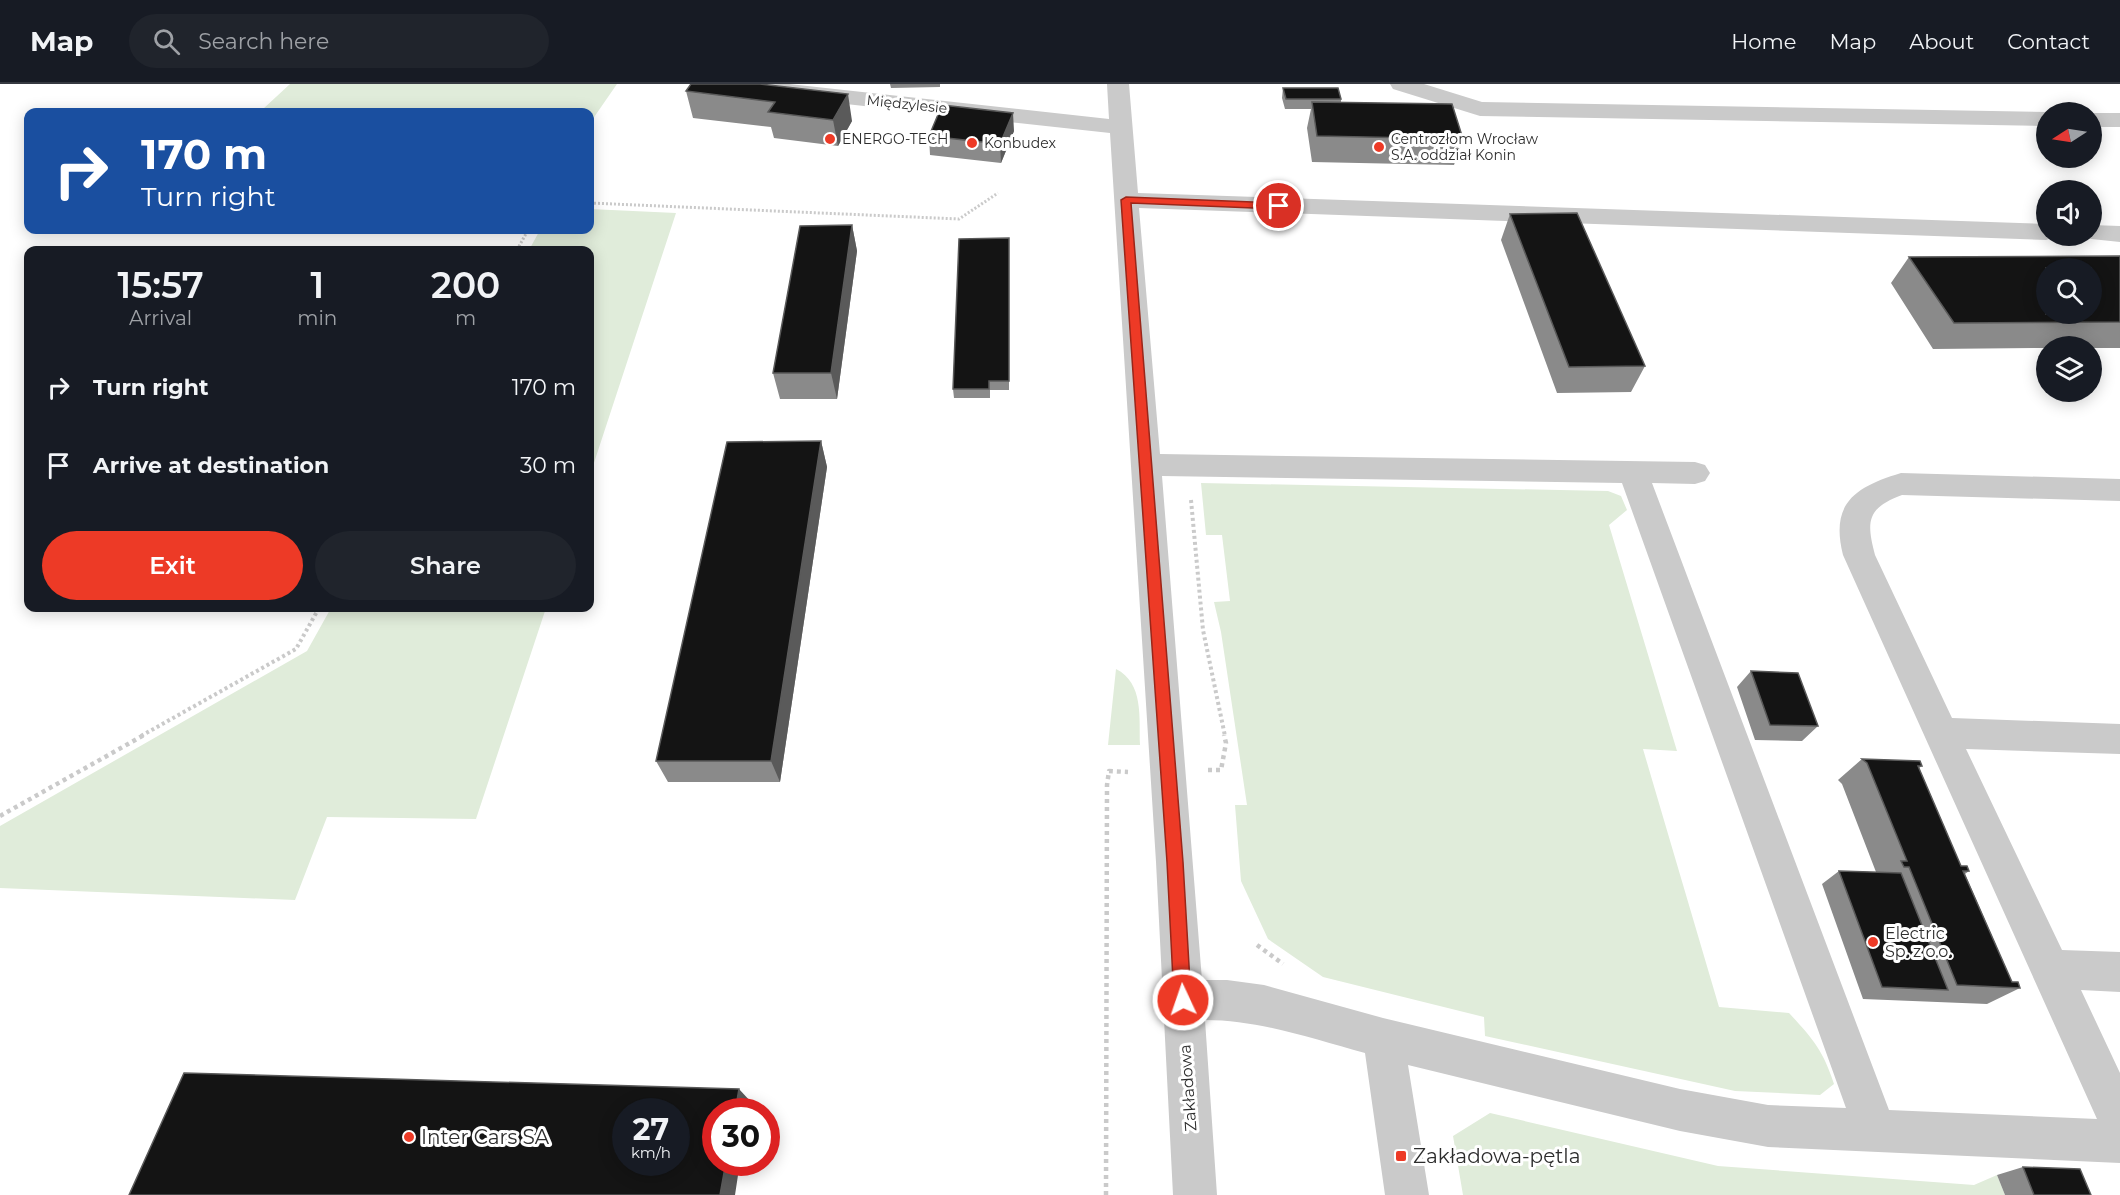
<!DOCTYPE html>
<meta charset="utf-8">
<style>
body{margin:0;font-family:Montserrat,sans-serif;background:#20242c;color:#f1f3f6;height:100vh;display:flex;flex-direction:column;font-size:22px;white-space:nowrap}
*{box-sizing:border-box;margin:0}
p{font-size:20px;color:#9ea1a6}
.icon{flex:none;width:33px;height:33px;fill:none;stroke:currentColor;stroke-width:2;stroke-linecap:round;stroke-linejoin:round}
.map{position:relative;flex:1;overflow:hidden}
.panel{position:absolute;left:24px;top:162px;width:570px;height:366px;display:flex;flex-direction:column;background:#171b24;border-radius:12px;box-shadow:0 3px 15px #0003}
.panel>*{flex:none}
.hud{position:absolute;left:24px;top:24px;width:570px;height:126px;border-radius:12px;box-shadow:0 3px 15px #0003;background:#1a4fa0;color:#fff;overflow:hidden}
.needle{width:39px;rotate:258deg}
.tools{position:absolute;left:2036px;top:18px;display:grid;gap:12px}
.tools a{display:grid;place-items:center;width:66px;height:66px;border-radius:50%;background:#171b24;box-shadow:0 3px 15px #0003;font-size:30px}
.speed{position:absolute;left:612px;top:1014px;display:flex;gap:12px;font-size:30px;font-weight:700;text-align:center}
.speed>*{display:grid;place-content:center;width:78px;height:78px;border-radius:50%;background:#171b24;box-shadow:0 3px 15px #0003;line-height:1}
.speed small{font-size:15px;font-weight:400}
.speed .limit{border:9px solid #d22;background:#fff;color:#111}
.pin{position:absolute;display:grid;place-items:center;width:51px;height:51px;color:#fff;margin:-26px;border:3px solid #fff;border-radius:50%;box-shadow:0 2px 6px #0007}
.me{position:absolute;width:66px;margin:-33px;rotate:357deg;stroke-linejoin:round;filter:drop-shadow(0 0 4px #0008)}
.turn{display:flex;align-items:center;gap:21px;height:126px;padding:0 18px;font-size:27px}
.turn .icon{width:78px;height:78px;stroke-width:2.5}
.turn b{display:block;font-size:42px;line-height:51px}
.eta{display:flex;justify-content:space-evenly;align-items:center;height:102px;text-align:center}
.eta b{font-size:36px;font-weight:600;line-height:42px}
.primary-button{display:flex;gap:12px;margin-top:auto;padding:12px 18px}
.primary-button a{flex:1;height:69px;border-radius:36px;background:#ed3a26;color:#fff;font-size:24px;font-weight:600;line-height:69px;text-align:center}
.primary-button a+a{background:#20242c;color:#f1f3f6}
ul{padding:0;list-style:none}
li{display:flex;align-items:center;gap:18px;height:78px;padding:0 18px}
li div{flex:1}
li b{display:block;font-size:22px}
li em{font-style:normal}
header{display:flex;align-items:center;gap:36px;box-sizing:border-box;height:84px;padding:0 30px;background:#171b24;border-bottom:2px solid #363941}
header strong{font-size:28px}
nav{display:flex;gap:33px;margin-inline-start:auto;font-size:21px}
.search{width:420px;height:54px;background:#20242c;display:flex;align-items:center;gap:15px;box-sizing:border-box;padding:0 21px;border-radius:33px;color:#9ea1a6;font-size:22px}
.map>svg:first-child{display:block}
</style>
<header>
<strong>Map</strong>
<div class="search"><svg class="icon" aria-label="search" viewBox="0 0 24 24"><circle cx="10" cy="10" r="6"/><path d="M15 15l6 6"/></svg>Search here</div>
<nav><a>Home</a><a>Map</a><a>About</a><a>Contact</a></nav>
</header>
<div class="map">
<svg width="2120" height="1111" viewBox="0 0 2120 1111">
<rect width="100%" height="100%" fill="#fff"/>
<path fill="#e0ecda" d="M290,0H617L590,39V28H290L263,25Z
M590,125L676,129L590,391V166H529L540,146H590Z
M1201,399L1608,407L1621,412L1627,426L1609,441L1677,667L1643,665L1719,923L1789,929C1813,955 1823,966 1834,1000L1820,1011L1735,1007L1485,952L1484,933L1323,893L1268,855L1241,797L1235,721H1247L1221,548L1214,518L1230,517L1222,451H1206Z
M331,524H546L476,735L327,733L295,816L0,804V742L307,567Z
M1116,585C1144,599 1139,634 1140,661H1108Z
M1490,1029L1718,1082L1974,1101L1997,1091L2005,1111H1463L1453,1052Z"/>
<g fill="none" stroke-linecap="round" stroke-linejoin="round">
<path stroke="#cacaca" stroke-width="3" stroke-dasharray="2 2" stroke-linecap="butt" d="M590,119L959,135L998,109
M517,166L528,146"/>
<path stroke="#cacaca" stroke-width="4" stroke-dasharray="3 3" stroke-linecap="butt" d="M1191,416L1203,546L1225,652
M141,652L296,565L319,524"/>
<path stroke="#cacaca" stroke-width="4.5" stroke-dasharray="4 4" stroke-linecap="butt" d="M1208,686H1221L1226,659L1224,651
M0,732L144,651
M1257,861L1283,880
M1106,1111L1107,701L1109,687L1128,688"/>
<path fill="#cacaca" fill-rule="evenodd" d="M717,0H789L1109,35L1107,0H1129L1138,109L2046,140V152H2056L2055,153L2046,156L1139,124L1160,370L1695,378L1705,381L1710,389L1705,397L1695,400L1652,399L1889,1026L2097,1035L1843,471C1830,419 1855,403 1901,389L2120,395V417L1902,411C1867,424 1866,437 1875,471L1952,634L2120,640V670L1966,665L2062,866L2120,868V908L2081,906L2120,989V1079L1768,1063L1680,1047L1408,981L1429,1111H1385L1365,969C1312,955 1260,936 1205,936L1217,1111H1173L1156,778L1110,49L728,7L720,5ZM1162,392L1622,399L1846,1024L1768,1021L1680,1005L1383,934L1264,901L1227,896H1202Z
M1390,0H1424L1482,18L2047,28L2046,42L1480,32L1393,5Z
M2091,29H2120V43H2091Z
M2091,141L2120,142V158L2082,154L2080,152H2091Z"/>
</g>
<path fill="#8a8a8a" d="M760,0L852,37L838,62L774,54L771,43L693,34L686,7Z
M890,0H940V3L891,4Z
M1283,4L1341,15V18L1463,55L1454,81L1312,78L1307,44L1311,25H1285L1282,14Z
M1014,47L1001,79L930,71L929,52Z
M1510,130L1645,282L1631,308L1557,309L1501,156Z
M852,141L857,167L837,315H780L773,289Z
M1009,154V306H990V314H954L953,305Z
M2120,172V264H2091V262H2046V264L1933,265L1891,199L1909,173Z
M821,357L827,383L780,698H668L656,677Z
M1751,587L1818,642L1802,657L1755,656L1737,603Z
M1862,675L1922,682L1919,684L1961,782L1969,787L1965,790L2012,898L2020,904L1987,920L1863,915L1822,800L1839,787L1876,788L1842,700L1838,696Z
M2023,1083L2091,1111H2005L1997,1091Z"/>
<path fill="#5a5a5a" d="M848,10L852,37L838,62L833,36Z
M1013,29L1014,47L1001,79L1000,60Z
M852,141L857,167L837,315L831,289Z
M821,357L827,383L780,698L771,677Z
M739,1005L751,1018L749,1028H735Z
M726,1078H740L735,1111H720Z"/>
<path fill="#141414" stroke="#5a5a5a" stroke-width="1.5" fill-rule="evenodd" d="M691,0H760L848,10L833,36L768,28L775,18L686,7Z
M1283,4H1338L1341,15H1286Z
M1312,18L1452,20L1463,55L1317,52Z
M942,21L1013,29L1000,60L929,52Z
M1577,129L1645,282L1569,283L1510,130Z
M852,141L831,289H773L800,142Z
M1009,154V297H989V305H953L959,155Z
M2120,172V238L1954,239L1909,173ZM2046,184H2091V230H2046Z
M821,357L771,677H656L727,358Z
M1751,587L1798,589L1818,642L1770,641Z
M1862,675L1920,677L1922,682H1918L1961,782H1967L1969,787H1963L2012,898H2018L2020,904L1957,901L1909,783H1904L1901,777H1907L1867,679Z
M1839,787L1901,789L1948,906L1882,903Z
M184,989L739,1005L735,1028H716V1078H726L720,1111H129ZM626,1028H676V1078H626Z
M2023,1083L2080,1085L2091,1111H2034Z"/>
<path fill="#ed3a26" stroke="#9a2619" stroke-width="1.5" d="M1126,113L1279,119L1284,122L1279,125L1131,119L1183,778L1191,916L1188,921L1183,924L1177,921L1174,916L1167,778L1121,116Z"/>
<g fill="#ed3a26" stroke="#fff" stroke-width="2">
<circle cx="830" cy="55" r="6"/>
<circle cx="972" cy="59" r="6"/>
<circle cx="1379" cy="63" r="6"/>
<circle cx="1873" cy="858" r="6"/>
<circle cx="409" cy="1053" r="6"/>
<rect x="1395" y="1066" width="12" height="12" rx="3"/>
</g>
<g text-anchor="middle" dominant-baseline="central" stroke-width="6" stroke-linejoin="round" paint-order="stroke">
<g font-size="14" fill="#2d2d2d" stroke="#fff">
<text transform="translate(907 20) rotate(6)">Międzylesie</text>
</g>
<g font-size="14" fill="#2d2d2d" stroke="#fff" text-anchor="start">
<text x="842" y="55">ENERGO-TECH</text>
<text x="1391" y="55">Centrozłom Wrocław<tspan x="1391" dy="16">S.A. oddział Konin</tspan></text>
<text x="984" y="59">Konbudex</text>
</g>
<g font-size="16" fill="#2d2d2d" stroke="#fff" text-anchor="start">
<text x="1885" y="849">Electric<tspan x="1885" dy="18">Sp. z o.o.</tspan></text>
</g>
<g font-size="16" fill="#2d2d2d" stroke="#fff">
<text transform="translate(1188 1004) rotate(-94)">Zakładowa</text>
</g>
<g font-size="20" fill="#2d2d2d" stroke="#fff" text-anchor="start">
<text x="421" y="1053">Inter Cars SA</text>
<text x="1413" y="1072">Zakładowa-pętla</text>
</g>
</g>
</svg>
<div class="tools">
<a><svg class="needle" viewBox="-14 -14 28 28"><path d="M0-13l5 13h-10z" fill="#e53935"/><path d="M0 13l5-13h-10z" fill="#9ea1a6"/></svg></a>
<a><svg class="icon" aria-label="sound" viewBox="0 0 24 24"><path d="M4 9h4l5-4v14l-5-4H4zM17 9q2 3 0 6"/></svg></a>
<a><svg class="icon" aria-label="search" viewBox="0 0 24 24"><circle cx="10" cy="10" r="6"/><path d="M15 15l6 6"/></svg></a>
<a><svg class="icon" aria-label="layers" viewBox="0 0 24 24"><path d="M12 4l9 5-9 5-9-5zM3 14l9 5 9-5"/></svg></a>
</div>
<div class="speed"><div>27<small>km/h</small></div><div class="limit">30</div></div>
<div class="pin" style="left:1279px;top:122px;background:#d93025"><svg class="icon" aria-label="arrive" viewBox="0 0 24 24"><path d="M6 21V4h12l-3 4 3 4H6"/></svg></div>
<svg class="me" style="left:1183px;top:916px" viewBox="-20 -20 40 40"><circle r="17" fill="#ed3a26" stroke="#fff" stroke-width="3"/><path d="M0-11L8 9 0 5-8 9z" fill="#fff"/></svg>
<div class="hud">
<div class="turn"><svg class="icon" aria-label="right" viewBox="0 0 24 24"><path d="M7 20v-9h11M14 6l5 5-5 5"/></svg><div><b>170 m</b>Turn right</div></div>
</div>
<section class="panel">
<div class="eta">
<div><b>15:57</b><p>Arrival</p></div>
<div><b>1</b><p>min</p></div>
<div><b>200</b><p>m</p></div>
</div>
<ul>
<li><svg class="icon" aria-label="right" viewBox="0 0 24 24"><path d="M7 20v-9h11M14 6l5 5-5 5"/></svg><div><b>Turn right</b></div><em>170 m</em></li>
<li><svg class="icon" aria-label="arrive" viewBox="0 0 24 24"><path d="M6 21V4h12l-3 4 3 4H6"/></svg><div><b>Arrive at destination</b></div><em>30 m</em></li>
</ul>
<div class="primary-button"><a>Exit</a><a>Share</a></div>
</section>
</div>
